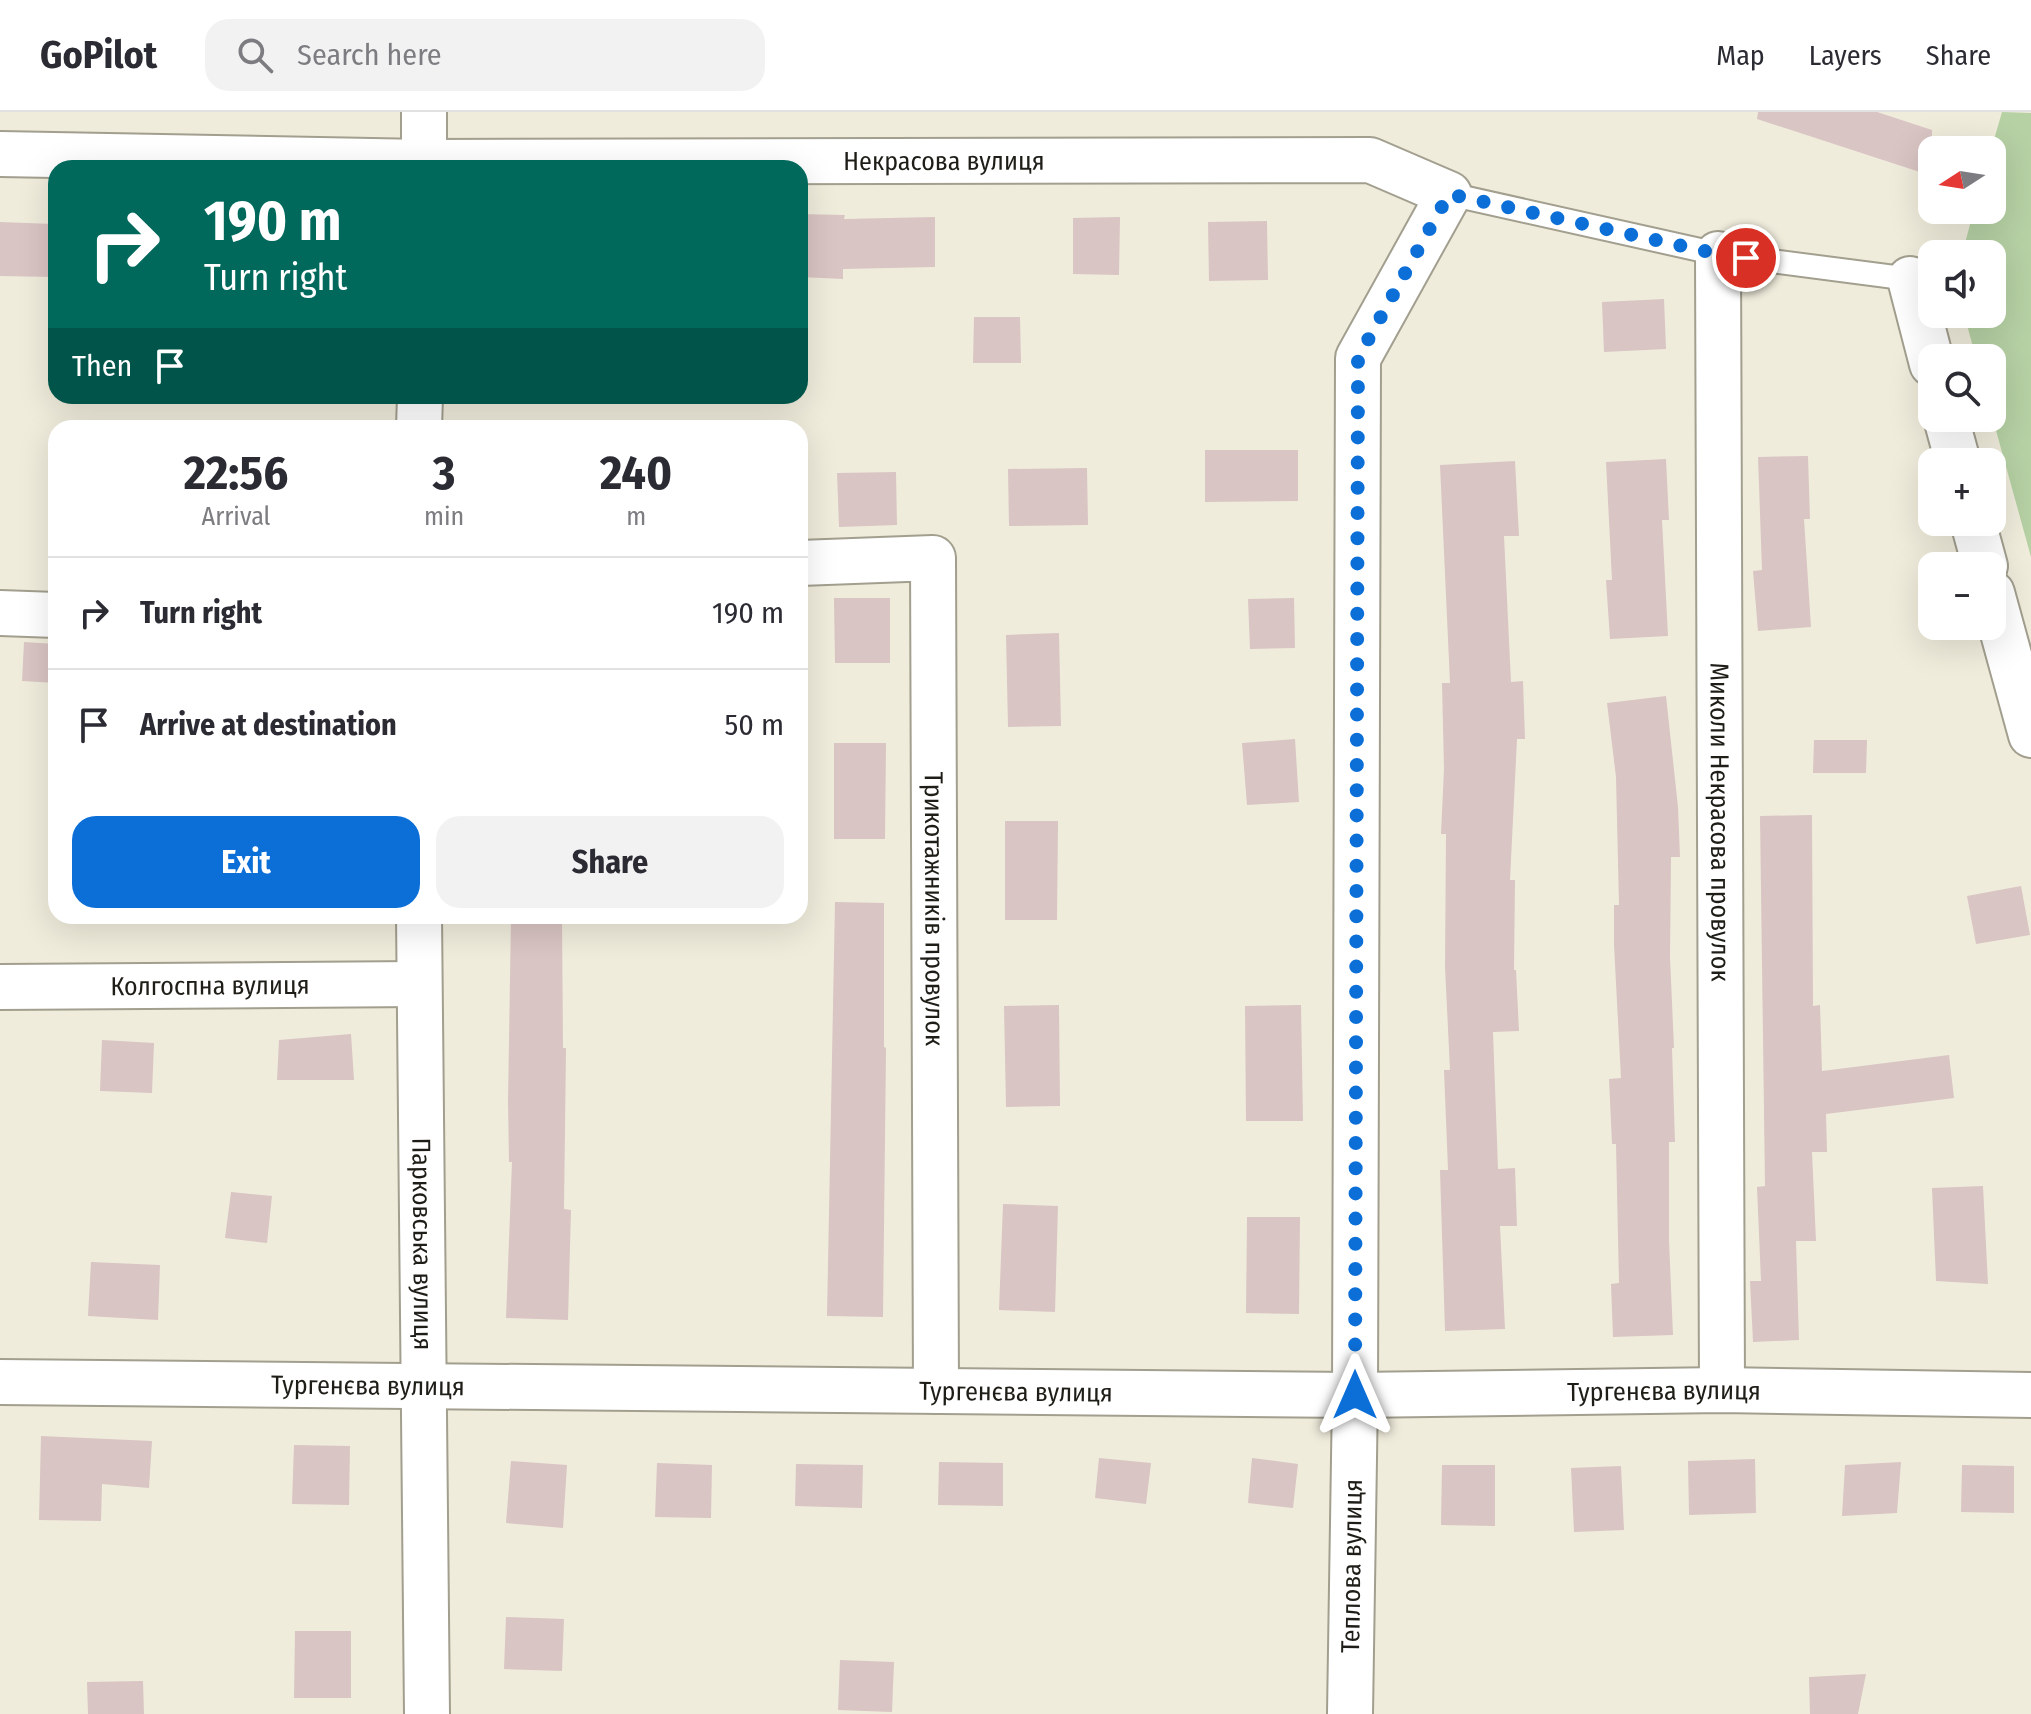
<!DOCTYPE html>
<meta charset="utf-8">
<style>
body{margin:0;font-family:"Fira Sans Condensed",sans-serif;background:#f2f2f3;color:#2b2b33;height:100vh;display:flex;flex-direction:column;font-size:30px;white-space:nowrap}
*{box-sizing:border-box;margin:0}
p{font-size:26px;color:#7c7c81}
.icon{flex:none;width:44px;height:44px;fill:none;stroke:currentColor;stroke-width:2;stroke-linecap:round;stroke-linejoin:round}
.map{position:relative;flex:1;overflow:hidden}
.panel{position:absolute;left:48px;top:308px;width:760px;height:504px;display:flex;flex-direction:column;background:#fff;border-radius:24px;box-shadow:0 8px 32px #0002}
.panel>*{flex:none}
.banner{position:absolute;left:48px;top:48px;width:760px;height:244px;border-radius:24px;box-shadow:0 8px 32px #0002;background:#00695c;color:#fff;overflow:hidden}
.needle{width:52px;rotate:258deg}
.tools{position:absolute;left:1918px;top:24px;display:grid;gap:16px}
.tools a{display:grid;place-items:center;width:88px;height:88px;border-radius:16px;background:#fff;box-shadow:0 8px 32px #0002;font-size:40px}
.pin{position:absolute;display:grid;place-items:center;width:68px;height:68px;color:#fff;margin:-34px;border:4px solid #fff;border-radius:50%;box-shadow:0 2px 8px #0007}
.me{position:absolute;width:88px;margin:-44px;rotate:0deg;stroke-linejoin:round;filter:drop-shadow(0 0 6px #0008)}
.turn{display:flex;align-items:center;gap:28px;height:168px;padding:0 24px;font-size:36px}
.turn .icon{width:104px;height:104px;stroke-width:2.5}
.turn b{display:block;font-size:56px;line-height:68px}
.then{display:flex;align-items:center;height:76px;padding:0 24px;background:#0003;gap:16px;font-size:30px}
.eta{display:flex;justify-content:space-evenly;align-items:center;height:136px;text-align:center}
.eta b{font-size:48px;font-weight:700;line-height:56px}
.button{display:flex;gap:16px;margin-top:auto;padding:16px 24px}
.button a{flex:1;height:92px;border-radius:24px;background:#0c6fd8;color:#fff;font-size:32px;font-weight:700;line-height:92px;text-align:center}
.button a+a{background:#f2f2f3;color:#2b2b33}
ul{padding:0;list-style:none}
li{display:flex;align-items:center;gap:24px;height:112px;padding:0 24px;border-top:2px solid #e1e1e2}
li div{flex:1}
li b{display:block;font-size:30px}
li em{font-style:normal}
header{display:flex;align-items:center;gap:48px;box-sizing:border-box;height:112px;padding:0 40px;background:#fff;border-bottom:2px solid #e1e1e2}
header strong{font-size:38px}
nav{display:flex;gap:44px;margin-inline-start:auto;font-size:28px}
.search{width:560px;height:72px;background:#f2f2f3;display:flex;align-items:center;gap:20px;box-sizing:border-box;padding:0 28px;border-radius:24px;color:#7c7c81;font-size:30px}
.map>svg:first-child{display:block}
</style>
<header>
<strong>GoPilot</strong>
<div class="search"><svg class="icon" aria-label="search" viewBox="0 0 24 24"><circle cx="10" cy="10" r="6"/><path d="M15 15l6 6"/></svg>Search here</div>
<nav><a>Map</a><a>Layers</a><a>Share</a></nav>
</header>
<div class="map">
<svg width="2031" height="1602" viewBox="0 0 2031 1602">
<rect width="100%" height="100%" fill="#f0ecdc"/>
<path fill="#b6d1a4" d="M2002,0L2031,1V445L1992,304V246H1976L1964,202H1992V142H1962L1974,98H1992L1991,38Z"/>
<path fill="#d9c5c3" d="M1758,0H1877L1932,18V64L1757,7Z
M800,102L845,103L844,107L935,105V155L843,157V167L800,165Z
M1120,105L1119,163L1073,162V106Z
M1267,109L1268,168L1209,169L1208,110Z
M0,110L53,112L52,165L0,164Z
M1664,187L1666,237L1604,240L1602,190Z
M974,205H1020L1021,251H973Z
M1205,338H1298V389L1205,390Z
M1808,344L1810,407H1804L1811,515L1758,519L1753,459L1762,458L1758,345Z
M1666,347L1669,408H1662L1668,524L1610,527L1606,468H1612L1606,350Z
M1515,349L1519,424H1504L1511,570L1523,569L1525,627H1517L1510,768H1515L1514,858H1516L1519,919L1493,920L1498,1057L1515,1056L1517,1114H1500L1505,1217L1445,1219L1440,1058H1448L1444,958H1450L1445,855L1446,722H1441L1444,657L1442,571H1450L1440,353Z
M1087,356L1088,413L1009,414L1008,357Z
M896,360L897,413L839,415L837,361Z
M834,486H890V551H835Z
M1294,486L1295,536L1250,537L1248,487Z
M1059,521L1061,614L1008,615L1006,523Z
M24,530L56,532V571L22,569Z
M1666,584L1678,695L1680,745H1671L1670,845L1674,936H1672L1675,1030H1669V1128L1673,1223L1613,1225L1611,1172L1619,1171L1616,1032H1612L1609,967L1621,966L1614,833V793H1619L1616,665L1607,591Z
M1295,627L1299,690L1247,693L1242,631Z
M1814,628H1867L1866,661H1813Z
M834,631H886L885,727H834Z
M1812,703L1813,894L1820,893L1822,959L1949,943L1954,986L1826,1002L1827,1040H1812L1816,1129H1796L1799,1228L1753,1230L1750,1169H1761L1757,1075L1765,1074L1760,704Z
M1005,709H1058L1057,808H1005Z
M2021,774L2030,823L1976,832L1967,784Z
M835,790L884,791V935L886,936L883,1205L827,1204Z
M511,804H562L563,936H566L564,1097L571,1098L568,1208L506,1206L512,1050H509L508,991Z
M1059,893L1060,994L1006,995L1004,894Z
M1301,893L1303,1009H1246L1245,894Z
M351,922L354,968H277L279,928Z
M102,928L154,931L152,981L100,979Z
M1983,1074L1988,1172L1936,1169L1932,1076Z
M231,1080L272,1084L267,1131L225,1126Z
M1003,1092L1058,1094L1055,1200L999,1198Z
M1247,1105H1300L1299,1202L1246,1201Z
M91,1150L160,1153L158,1208L88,1204Z
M41,1324L152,1329L149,1376L102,1372L101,1409L39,1408Z
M294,1333L350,1334L349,1393L292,1392Z
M1099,1346L1151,1351L1146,1392L1095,1386Z
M1252,1346L1298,1352L1293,1396L1248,1391Z
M1755,1347L1756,1401L1689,1403L1688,1349Z
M511,1349L567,1353L563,1416L506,1411Z
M939,1350L1003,1351V1394L938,1393Z
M1901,1350L1897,1401L1842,1404L1845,1353Z
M657,1351L712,1353L711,1406L655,1405Z
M796,1352L863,1353L862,1396L795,1394Z
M1442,1353H1495V1414L1441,1413Z
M1962,1353L2014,1354V1401L1961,1400Z
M1621,1354L1624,1418L1574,1420L1571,1356Z
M506,1505L564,1507L562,1559L504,1557Z
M295,1519H351V1586H294Z
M840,1548L894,1550L892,1600L838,1598Z
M1866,1562L1858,1602H1810L1809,1565Z
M143,1569L144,1602H88L87,1570Z"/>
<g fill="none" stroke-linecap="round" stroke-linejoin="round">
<g stroke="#a29f8f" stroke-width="26">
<path id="service" d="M1449,82L1718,142L1910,167"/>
</g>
<g stroke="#a29f8f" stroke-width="48">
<g id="minor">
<path id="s1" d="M0,42L424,50L1370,48L1449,82L1358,246L1355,1283L1350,1602"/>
<path d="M424,56V0"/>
<path id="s2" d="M1718,142L1722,1278"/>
<path d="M1910,167L1932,252"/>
<path d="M1946,306L1958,350"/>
<path d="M419,316L420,284"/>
<path d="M1973,410L1985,454"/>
<path id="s3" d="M800,451L933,446L936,1279"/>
<path d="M1992,481L2031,623"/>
<path d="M0,501L56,503"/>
<path id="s4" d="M419,804L427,1602"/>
<path id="s5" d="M0,875L419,872"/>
<path id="s6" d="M0,1270L1355,1283L1722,1278L2031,1283"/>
</g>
</g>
<use href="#service" stroke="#fff" stroke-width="22"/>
<use href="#minor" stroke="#fff" stroke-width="44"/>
</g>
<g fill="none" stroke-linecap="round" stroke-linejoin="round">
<path stroke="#0c6fd8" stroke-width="14" stroke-dasharray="0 25.2" d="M1355,1283L1358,246L1449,82L1718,142L1746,146"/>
</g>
<g text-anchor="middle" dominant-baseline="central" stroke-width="6" stroke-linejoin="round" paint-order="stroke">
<g font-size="26" fill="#1e1d17" stroke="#fff">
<text stroke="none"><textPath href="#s1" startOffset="944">Некрасова вулиця</textPath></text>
<text stroke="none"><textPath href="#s2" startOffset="568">Миколи Некрасова провулок</textPath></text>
<text stroke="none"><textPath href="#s3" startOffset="484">Трикотажників провулок</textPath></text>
<text stroke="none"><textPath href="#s5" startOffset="210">Колгоспна вулиця</textPath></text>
<text stroke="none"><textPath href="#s4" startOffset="328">Парковська вулиця</textPath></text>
<text stroke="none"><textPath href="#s6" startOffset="368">Тургенєва вулиця</textPath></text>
<text stroke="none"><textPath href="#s6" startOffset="1016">Тургенєва вулиця</textPath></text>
<text stroke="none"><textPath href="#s6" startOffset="1664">Тургенєва вулиця</textPath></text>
<text transform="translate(1352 1454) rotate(-89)">Теплова вулиця</text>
</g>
</g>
</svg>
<div class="tools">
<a><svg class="needle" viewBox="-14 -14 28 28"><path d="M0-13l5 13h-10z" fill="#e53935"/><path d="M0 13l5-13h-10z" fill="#7c7c81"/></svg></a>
<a><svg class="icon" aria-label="sound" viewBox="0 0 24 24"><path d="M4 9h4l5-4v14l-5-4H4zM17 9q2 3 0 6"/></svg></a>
<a><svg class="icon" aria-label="search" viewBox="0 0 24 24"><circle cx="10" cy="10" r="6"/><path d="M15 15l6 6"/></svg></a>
<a>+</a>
<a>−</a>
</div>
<div class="pin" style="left:1746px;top:146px;background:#d93025"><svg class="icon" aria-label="arrive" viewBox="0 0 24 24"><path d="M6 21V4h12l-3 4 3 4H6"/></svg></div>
<svg class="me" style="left:1355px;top:1283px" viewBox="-20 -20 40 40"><path d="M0-17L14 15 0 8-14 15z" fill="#0c6fd8" stroke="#fff" stroke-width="4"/></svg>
<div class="banner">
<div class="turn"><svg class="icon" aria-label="right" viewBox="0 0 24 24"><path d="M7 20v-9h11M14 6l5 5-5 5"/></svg><div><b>190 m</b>Turn right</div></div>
<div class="then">Then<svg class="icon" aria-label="arrive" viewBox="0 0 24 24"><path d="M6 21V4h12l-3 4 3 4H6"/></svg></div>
</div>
<section class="panel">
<div class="eta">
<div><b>22:56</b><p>Arrival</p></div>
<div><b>3</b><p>min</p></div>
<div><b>240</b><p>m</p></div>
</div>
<ul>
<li><svg class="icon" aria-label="right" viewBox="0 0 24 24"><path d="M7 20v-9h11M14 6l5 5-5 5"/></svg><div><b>Turn right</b></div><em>190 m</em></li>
<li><svg class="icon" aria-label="arrive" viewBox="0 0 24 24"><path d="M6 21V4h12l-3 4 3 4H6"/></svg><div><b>Arrive at destination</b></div><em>50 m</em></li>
</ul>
<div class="button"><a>Exit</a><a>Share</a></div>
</section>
</div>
